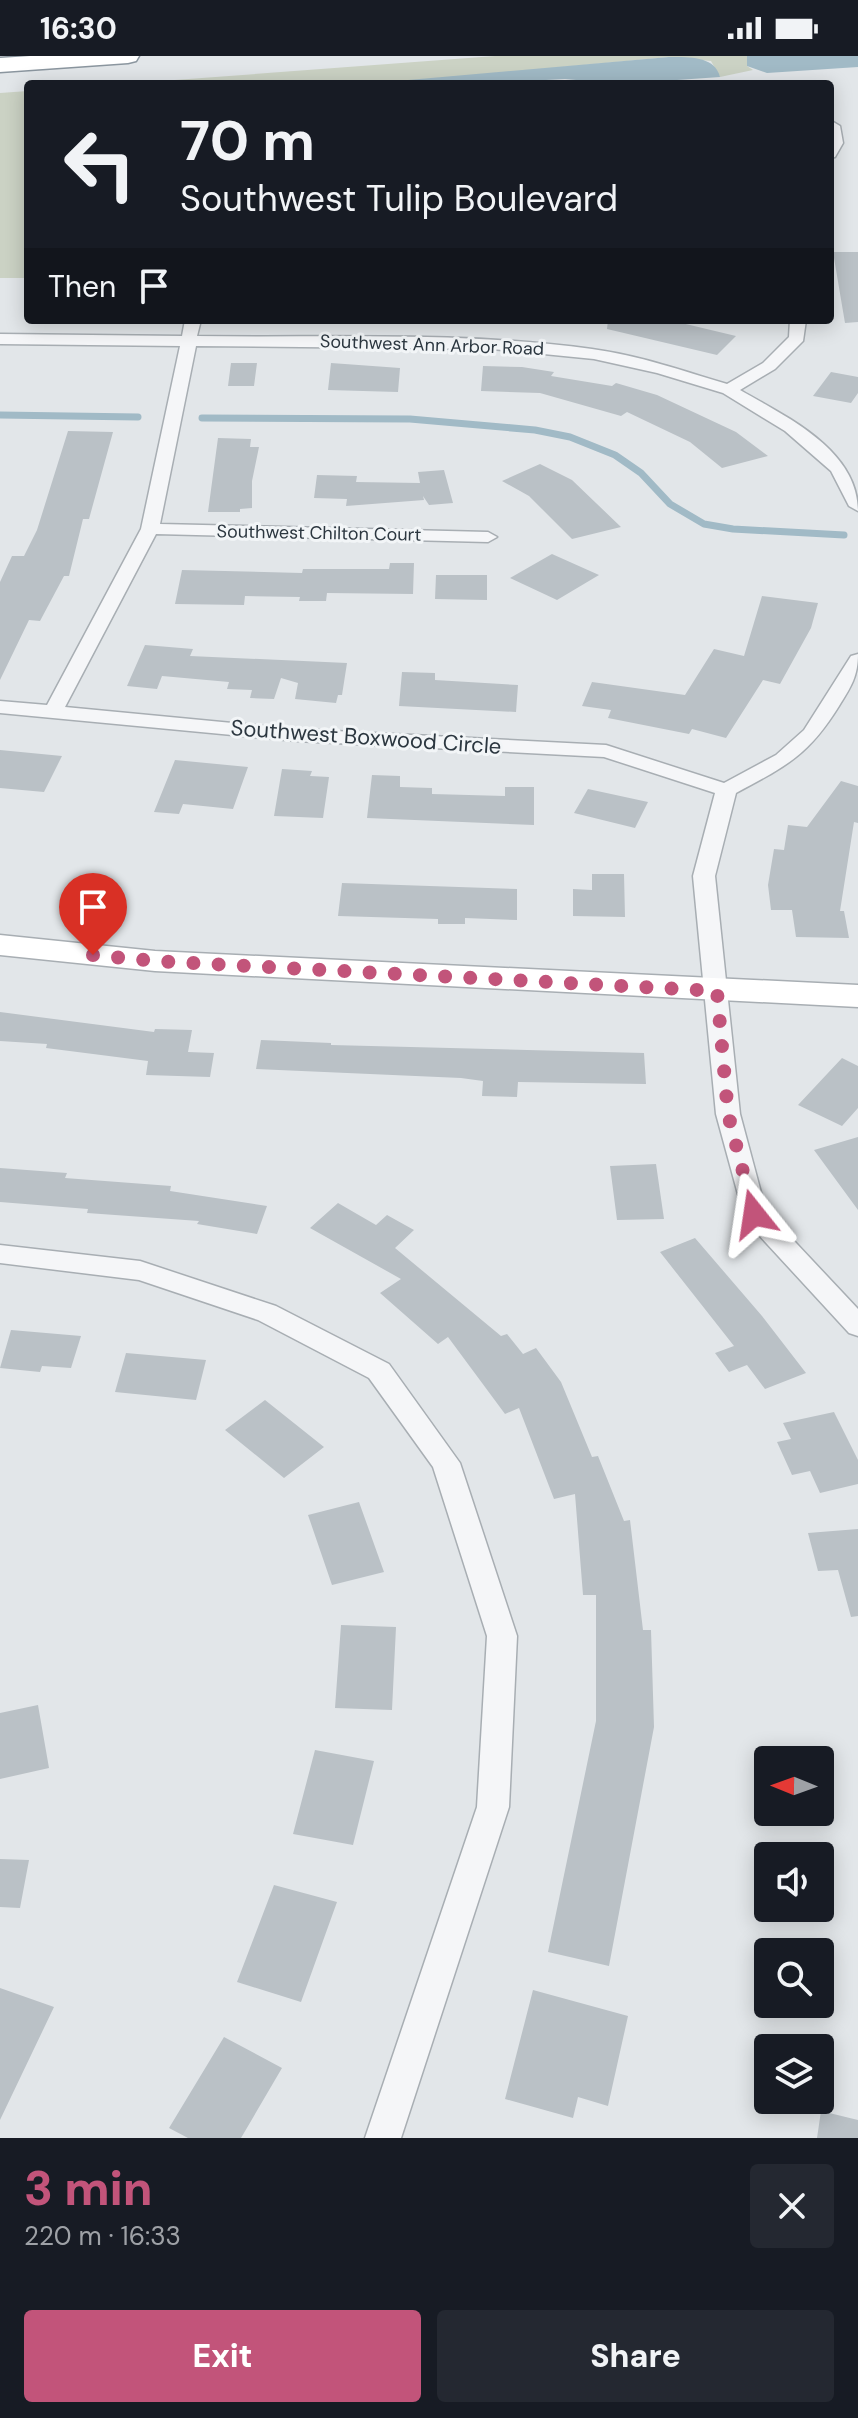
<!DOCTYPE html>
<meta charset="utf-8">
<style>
body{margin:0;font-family:"DM Sans",sans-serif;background:#242831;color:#f1f3f6;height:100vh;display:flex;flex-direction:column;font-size:30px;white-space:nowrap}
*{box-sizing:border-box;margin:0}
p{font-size:26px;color:#9ea1a6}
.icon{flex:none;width:44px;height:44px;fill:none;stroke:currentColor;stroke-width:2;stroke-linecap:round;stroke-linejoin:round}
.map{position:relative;height:2082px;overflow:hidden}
.panel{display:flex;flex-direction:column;background:#171b24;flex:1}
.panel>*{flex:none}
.top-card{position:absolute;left:24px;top:24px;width:810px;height:244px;border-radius:8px;box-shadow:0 4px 20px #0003;background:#171b24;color:#f1f3f6;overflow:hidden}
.needle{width:52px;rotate:271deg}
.tools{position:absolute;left:754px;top:1690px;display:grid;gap:16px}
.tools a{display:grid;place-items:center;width:80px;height:80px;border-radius:8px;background:#171b24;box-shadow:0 4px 20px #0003;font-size:40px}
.pin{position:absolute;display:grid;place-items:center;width:68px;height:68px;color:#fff;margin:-82px -34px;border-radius:50% 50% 50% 0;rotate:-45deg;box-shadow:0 0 8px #0007}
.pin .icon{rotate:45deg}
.me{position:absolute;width:88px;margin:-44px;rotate:345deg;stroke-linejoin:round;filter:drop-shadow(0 0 6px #0008)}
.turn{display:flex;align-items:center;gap:28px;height:168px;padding:0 24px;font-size:36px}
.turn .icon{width:104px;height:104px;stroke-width:2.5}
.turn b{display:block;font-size:56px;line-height:68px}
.then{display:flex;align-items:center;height:76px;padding:0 24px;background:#0003;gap:16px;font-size:30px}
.round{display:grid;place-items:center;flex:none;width:84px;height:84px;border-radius:8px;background:#242831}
.overview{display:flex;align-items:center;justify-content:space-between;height:136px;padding:0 24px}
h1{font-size:48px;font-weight:800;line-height:60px;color:#c2547a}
.button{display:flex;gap:16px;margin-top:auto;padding:16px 24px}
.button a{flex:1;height:92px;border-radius:8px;background:#c2547a;color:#fff;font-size:32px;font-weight:800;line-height:92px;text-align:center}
.button a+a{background:#242831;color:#f1f3f6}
.status{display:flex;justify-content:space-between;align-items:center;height:56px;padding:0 40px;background:#171b24;direction:ltr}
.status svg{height:22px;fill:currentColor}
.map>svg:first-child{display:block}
</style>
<div class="status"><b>16:30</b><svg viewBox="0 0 49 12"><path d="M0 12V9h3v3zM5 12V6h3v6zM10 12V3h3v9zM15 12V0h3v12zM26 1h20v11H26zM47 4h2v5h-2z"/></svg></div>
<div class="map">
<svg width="858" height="2082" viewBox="0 0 858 2082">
<rect width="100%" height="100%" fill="#e2e6e9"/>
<path fill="#cbd2c4" d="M495,0H747V10L753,14L720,21L711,5L669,1L393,27L121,28Z
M28,35V222H0V37Z"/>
<path fill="#a1bac6" d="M747,0H858V11L767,17L747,10Z
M669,1C689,1 715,0 720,21L620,28L565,23L466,28H363Z"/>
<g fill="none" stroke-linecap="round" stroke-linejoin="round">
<path stroke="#a1bac6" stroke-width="7" d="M0,359L138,361
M202,362L410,363L535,374L570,381L615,399L641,417L670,448L704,468L733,473L844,479"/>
</g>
<path fill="#bac1c6" d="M833,196H858V266L845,267Z
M608,264H669L736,280L717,299L607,273Z
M231,307H257L254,330H228Z
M331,307L400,312L398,336L328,334Z
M483,310L522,311L554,316L551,320L612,330L616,327L657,339L736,376L768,400L722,412L690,386L627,356L621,360L540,337L481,335Z
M831,316L858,321V337L851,347L813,340Z
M68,375L113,376L89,463H83L69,520H64L40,565L29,564L0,624V526L12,500H24L37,474Z
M218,382L251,383L250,391H259L252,425V452L240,453V456H208Z
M540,408L572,424L621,471L572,483L529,440L502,425Z
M444,414L453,447L429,449L423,440L424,444L346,450L347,443L314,442L317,419L357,420L356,426L420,427L418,416Z
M552,498L599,519L557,544L510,522Z
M390,507H414L413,538L327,537L326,545H299L300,541L245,540L244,549L175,548L182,514L302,517L303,513H389Z
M436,519H487V544L435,543Z
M762,540L818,547L811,572L780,628L763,624L726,682L692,673L689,678L608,662L611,654L582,650L592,626L685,639L714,593L744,600Z
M145,589L193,593L190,600L347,607L342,639H338L336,647L295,643L298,627L281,622L274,643L250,642L252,634L227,633L229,626L162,620L157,633L127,630Z
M402,616L435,617V624L518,629L516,656L399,650Z
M0,694L62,700L44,736L0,732Z
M175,704L248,711L233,753L183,748L179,758L154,756Z
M282,713L312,715L310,720L329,721L323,762L274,760Z
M372,719L400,720V731L432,732V738L505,740V731H534V769L367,762Z
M841,725L858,730V767L854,766L840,855H844L849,882L796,881L792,854H771L768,829L774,793L784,794L788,769L807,771Z
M588,733L648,746L635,772L574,757Z
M592,818H624L625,861L573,860V833L592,834Z
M342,827L517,833V864L465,862V868H438V863L338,860Z
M0,956L154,976L155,973L192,974L188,996L214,997L210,1021L146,1019L148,1005L46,992L47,988L0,985Z
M261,984L331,987V989L644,997L646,1028L518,1026L517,1041L482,1040L483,1025L461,1022L256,1013Z
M842,1002L858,1010V1052L842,1070L798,1049Z
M858,1081V1154L814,1094Z
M656,1108L664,1163L617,1164L610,1110Z
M0,1112L67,1117L65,1122L171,1130L170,1135L267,1150L257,1178L197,1168L199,1165L87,1157L88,1153L0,1146Z
M338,1147L376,1169L387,1159L414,1174L395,1192L501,1280L507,1278L523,1298L536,1292L561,1326L592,1401L598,1400L624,1465L630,1464L643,1574H651L654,1671L609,1910L548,1896L596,1665V1539H583L575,1438L554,1443L519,1352L505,1358L448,1281L438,1288L380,1237L401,1223L310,1172Z
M695,1182L762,1260L806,1317L765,1333L747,1309L729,1316L715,1297L734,1290L660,1196Z
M11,1274L81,1280L71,1312L42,1310L40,1316L0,1312Z
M126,1297L206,1304L196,1344L115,1336Z
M265,1344L324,1391L284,1422L225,1374Z
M834,1356L858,1404V1428L820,1437L810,1415L792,1419L777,1386L791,1383L783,1367Z
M359,1446L384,1516L332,1529L308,1459Z
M858,1473V1560L851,1561L838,1514L818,1515L808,1477Z
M341,1569L396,1571L392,1654L335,1652Z
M38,1649L49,1712L0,1723V1657Z
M315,1694L374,1705L353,1789L293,1778Z
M0,1803L29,1804L20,1852L0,1851Z
M274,1829L337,1846L301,1946L237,1926Z
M0,1932L54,1951L0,2064Z
M533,1934L628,1960L608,2050L578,2041L573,2062L505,2043Z
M224,1981L282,2012L241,2082H188L169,2072Z
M821,2055L858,2064V2082H817Z"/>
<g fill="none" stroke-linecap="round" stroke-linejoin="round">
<g stroke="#a8aeb3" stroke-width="3">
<path id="street" d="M830,64L840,70L843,87L835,101L830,102Z
M185,264H201L197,280C328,282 462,275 592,293C638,299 683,315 727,328L763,307L789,281L790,264H806L803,285L775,313L740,334C787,361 858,394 858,455L849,450L831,415L785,375L723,337L657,317L594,303L492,293L196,290L160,468L488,476L497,481L488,486L156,478L65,651L296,673L606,689L724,727L776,699L804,674L851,600L858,598C858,620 851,631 839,650C808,700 786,710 736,737L715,820L740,1058L766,1155L858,1253V1280L849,1277L745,1164L716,1058L693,820L715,737L604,701L296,685L0,657V645L47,649L141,473L180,290L0,288V278L182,280Z
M0,1189L140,1205L276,1250L389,1308L460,1407L517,1580L509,1751L401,2082H365L477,1751L487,1580L433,1411L369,1322L258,1264L139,1224L0,1207Z"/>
</g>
<g stroke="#a8aeb3" stroke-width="3">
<path id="secondary" d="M0,879L155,895L858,929V951L155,915L0,899Z"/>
</g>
<g stroke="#8b969f" stroke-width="3">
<path id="highway" d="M30,0H139L136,5L128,7L0,16V2Z"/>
</g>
<use href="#street" fill="#f5f6f8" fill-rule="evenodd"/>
<use href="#secondary" fill="#fff" fill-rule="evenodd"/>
<use href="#highway" fill="#fff" fill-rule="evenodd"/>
</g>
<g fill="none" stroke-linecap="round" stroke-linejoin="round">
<path stroke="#c2547a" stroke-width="14" stroke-dasharray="0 25.2" d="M93,899L155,905L717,935L728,1058L754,1158"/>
</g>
<g text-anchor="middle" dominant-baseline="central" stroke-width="6" stroke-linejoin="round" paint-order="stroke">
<g font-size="18" fill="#2c3740" stroke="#f2f5f7">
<text transform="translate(432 289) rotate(2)">Southwest Ann Arbor Road</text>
<text transform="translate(319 477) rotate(1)">Southwest Chilton Court</text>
</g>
<g font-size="22" fill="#2c3740" stroke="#f2f5f7">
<text transform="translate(366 681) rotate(4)">Southwest Boxwood Circle</text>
</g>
</g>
</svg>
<div class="tools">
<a><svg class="needle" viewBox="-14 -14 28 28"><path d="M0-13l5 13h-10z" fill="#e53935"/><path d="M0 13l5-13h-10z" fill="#9ea1a6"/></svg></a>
<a><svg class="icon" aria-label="sound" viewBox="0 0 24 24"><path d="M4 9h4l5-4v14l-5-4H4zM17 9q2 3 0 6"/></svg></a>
<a><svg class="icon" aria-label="search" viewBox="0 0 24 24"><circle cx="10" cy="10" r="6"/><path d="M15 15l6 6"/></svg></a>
<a><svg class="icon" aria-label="layers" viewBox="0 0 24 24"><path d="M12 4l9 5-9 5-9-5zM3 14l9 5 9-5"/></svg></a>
</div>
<div class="pin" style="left:93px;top:899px;background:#d93025"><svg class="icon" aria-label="arrive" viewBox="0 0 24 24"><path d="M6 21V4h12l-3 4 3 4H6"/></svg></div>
<svg class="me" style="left:754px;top:1158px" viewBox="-20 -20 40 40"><path d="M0-17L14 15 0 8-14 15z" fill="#c2547a" stroke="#fff" stroke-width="4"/></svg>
<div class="top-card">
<div class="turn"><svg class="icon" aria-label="left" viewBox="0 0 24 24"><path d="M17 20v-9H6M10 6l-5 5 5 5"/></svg><div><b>70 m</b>Southwest Tulip Boulevard</div></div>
<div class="then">Then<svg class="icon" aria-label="arrive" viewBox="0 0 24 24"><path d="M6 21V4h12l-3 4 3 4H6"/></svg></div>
</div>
</div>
<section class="panel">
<div class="overview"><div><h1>3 min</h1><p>220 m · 16:33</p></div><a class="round"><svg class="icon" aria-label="close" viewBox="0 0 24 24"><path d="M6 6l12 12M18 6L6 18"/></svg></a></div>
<div class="button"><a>Exit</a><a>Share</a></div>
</section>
